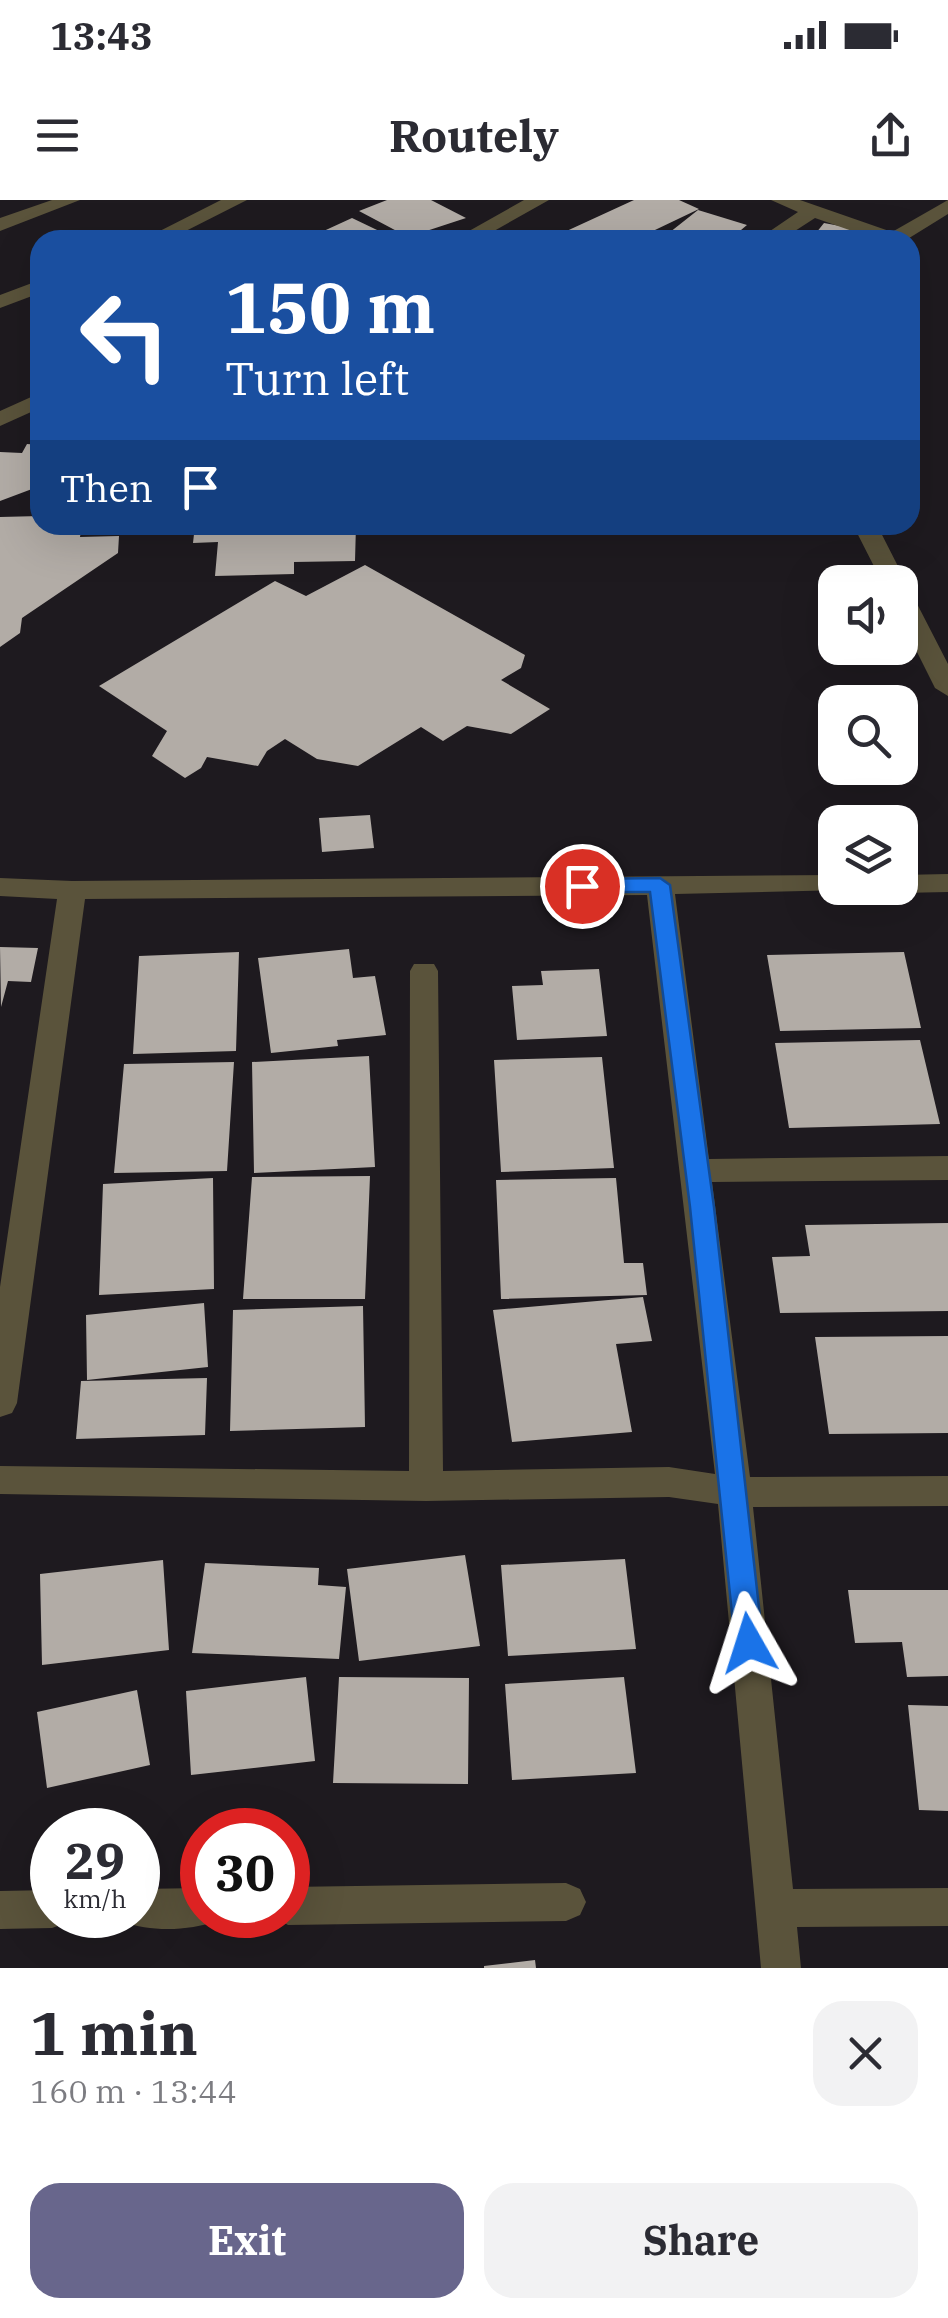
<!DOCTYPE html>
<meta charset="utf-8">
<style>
body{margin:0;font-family:"IBM Plex Serif",serif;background:#f2f2f3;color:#2b2b33;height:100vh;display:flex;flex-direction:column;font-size:38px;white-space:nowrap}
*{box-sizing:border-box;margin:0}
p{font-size:32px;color:#7c7c81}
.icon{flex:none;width:55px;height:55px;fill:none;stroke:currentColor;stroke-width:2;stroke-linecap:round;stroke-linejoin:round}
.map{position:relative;height:1768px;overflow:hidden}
.panel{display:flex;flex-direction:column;background:#fff;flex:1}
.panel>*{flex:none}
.hud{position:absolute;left:30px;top:30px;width:890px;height:305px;border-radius:30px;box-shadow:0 10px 40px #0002;background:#1a4fa0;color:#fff;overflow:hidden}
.tools{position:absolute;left:818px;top:365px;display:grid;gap:20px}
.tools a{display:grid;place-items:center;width:100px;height:100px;border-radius:20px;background:#fff;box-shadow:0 10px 40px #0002;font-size:50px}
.speed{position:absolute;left:30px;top:1608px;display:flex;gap:20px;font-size:50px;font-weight:700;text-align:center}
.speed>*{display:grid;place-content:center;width:130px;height:130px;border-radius:50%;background:#fff;box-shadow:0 10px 40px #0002;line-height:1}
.speed small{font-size:25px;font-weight:400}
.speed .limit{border:15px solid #d22;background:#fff;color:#111}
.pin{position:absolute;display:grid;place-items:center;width:85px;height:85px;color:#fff;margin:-42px;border:5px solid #fff;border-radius:50%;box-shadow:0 2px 10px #0007}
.me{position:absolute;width:110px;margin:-55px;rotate:354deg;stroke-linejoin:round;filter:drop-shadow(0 0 8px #0008)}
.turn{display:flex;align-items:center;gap:35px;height:210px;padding:0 30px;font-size:45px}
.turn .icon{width:130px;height:130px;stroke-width:2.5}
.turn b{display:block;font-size:70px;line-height:85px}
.then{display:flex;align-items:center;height:95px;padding:0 30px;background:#0003;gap:20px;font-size:38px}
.round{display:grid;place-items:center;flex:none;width:105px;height:105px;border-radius:30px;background:#f2f2f3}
.summary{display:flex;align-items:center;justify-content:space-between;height:170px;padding:0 30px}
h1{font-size:60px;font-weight:700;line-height:75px}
.primary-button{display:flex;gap:20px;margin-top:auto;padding:20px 30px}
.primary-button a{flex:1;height:115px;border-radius:30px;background:#68668c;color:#fff;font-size:40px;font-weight:700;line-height:115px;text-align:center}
.primary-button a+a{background:#f2f2f3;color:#2b2b33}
.status{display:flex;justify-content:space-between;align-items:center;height:70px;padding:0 50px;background:#fff;direction:ltr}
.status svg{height:28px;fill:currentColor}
header{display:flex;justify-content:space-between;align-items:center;height:130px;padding:0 30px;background:#fff;font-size:45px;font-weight:700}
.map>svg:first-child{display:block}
</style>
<div class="status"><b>13:43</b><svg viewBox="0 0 49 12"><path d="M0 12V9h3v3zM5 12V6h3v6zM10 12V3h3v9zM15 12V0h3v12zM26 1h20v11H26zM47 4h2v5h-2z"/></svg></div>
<header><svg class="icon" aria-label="menu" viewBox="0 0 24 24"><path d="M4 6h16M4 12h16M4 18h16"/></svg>Routely<svg class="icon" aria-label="share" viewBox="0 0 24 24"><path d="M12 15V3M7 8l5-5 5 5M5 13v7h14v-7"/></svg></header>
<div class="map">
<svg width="948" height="1768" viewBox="0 0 948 1768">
<rect width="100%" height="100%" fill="#1e1a1f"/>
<path fill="#b2aca6" d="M387,0H431L466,18L408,37L359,11Z
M634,0H679L699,9L634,40H547Z
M698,10L747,25L729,40H660Z
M352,18L398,40H304Z
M824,23L851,28L843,39L816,33Z
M27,244L40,245V286L0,301V252L22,253Z
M40,316V325H82L80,337L119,336L118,353L22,418L20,433L0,447V317Z
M195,325H356L355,361L294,362V374L215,376L218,342L193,343Z
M365,365L525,455L521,468L501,480L550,509L511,534L467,526L443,541L421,527L358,566L317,559L285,539L267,551L258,566L207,557L201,568L185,578L152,556L167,531L99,486L275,381L306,396Z
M370,615L374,648L322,652L319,618Z
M0,747L38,748L31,782L8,781L1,807Z
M349,749L353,778L375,776L386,835L337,840L338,846L271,853L258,758Z
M239,752L236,851L133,854L139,756Z
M904,752L921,828L780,831L767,755Z
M599,769L607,836L517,840L512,786L543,785L541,771Z
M920,840L940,924L789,928L775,843Z
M369,856L375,967L254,973L252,862Z
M602,857L614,968L501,972L494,860Z
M234,862L227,971L114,973L124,864Z
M370,976L365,1099H243L252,977Z
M213,978L214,1089L99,1095L103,984Z
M616,978L624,1063H643L647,1095L501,1099L496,980Z
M948,1023V1111L780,1113L772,1057L810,1056L805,1025Z
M643,1097L652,1141L616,1144L632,1232L512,1242L493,1110Z
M204,1103L208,1167L87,1180L86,1115Z
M363,1106L365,1227L230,1231L233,1110Z
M948,1136V1233L829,1234L815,1137Z
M207,1178L205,1235L76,1239L81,1181Z
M465,1355L480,1446L359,1461L347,1369Z
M625,1359L636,1449L508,1456L501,1365Z
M163,1360L169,1450L42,1465L40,1374Z
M205,1363L319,1368L318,1385L346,1387L339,1459L192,1453Z
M848,1390H948V1476L907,1477L902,1442L855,1443Z
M306,1477L315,1561L191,1575L186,1491Z
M339,1477L469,1478L468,1584L333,1583Z
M624,1477L636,1573L512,1580L505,1484Z
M137,1490L150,1565L47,1588L37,1512Z
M908,1505L948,1506V1611L919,1610Z
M535,1760L536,1768H484V1766Z"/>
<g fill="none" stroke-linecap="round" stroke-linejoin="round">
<path fill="#5a533b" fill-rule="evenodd" d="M52,0H80L0,31V18Z
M221,0H247L168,40H142Z
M524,0H549L478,40H453Z
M771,0H800L892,32L948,0V14L906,40H878L815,18L781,40H757L798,12Z
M40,80V93L0,108V95Z
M40,193V208L0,226V211Z
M853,325H877L906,382L902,387L912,394L948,464V496L935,488L900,418V382H882Z
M948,674V692L900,693L888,688H900V675Z
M835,675V688H847L845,690L675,694L709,959L948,956V980L712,982L750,1277L948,1276V1306L753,1307L793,1689L948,1688V1726L797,1727L801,1768H761L718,1304L669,1297L426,1301L0,1294V1266L409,1271L410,771L414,764H434L438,771L443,1271L669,1267L715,1274L647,695L85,699L17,1203L12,1213L0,1217V1087L57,699L0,696V678L72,681Z
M566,1683L580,1689L586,1702L580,1715L566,1721L288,1725L272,1715H288V1687Z
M202,1688V1715H218L216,1721C191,1731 149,1732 124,1722L121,1715H138V1689Z
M52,1690V1715H69L66,1723L52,1728L0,1729V1691Z"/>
</g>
<path fill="#1a73e8" stroke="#114b97" stroke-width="2.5" d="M660,678L670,685L714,1007L763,1443L759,1452L749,1456L739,1452L735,1443L690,1007L650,692H582L571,686L582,679Z"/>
</svg>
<div class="tools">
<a><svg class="icon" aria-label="sound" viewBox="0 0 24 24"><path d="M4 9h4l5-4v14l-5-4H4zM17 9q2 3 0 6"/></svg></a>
<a><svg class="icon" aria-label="search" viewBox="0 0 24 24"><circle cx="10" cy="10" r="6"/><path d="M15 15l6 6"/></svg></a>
<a><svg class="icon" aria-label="layers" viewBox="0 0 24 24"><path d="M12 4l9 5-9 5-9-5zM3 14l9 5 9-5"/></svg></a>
</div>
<div class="speed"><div>29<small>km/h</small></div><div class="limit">30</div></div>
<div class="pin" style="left:582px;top:686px;background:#d93025"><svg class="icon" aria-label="arrive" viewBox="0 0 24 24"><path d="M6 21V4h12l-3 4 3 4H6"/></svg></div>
<svg class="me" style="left:749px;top:1443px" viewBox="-20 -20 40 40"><path d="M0-17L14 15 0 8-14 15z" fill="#1a73e8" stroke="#fff" stroke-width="4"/></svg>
<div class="hud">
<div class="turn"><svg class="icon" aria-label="left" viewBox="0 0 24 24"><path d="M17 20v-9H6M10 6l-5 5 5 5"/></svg><div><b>150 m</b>Turn left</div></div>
<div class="then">Then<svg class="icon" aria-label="arrive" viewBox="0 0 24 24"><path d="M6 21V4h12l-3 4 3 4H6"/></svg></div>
</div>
</div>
<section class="panel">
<div class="summary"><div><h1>1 min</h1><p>160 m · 13:44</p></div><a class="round"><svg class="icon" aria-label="close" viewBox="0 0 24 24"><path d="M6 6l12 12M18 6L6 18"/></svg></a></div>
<div class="primary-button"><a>Exit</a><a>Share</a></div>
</section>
